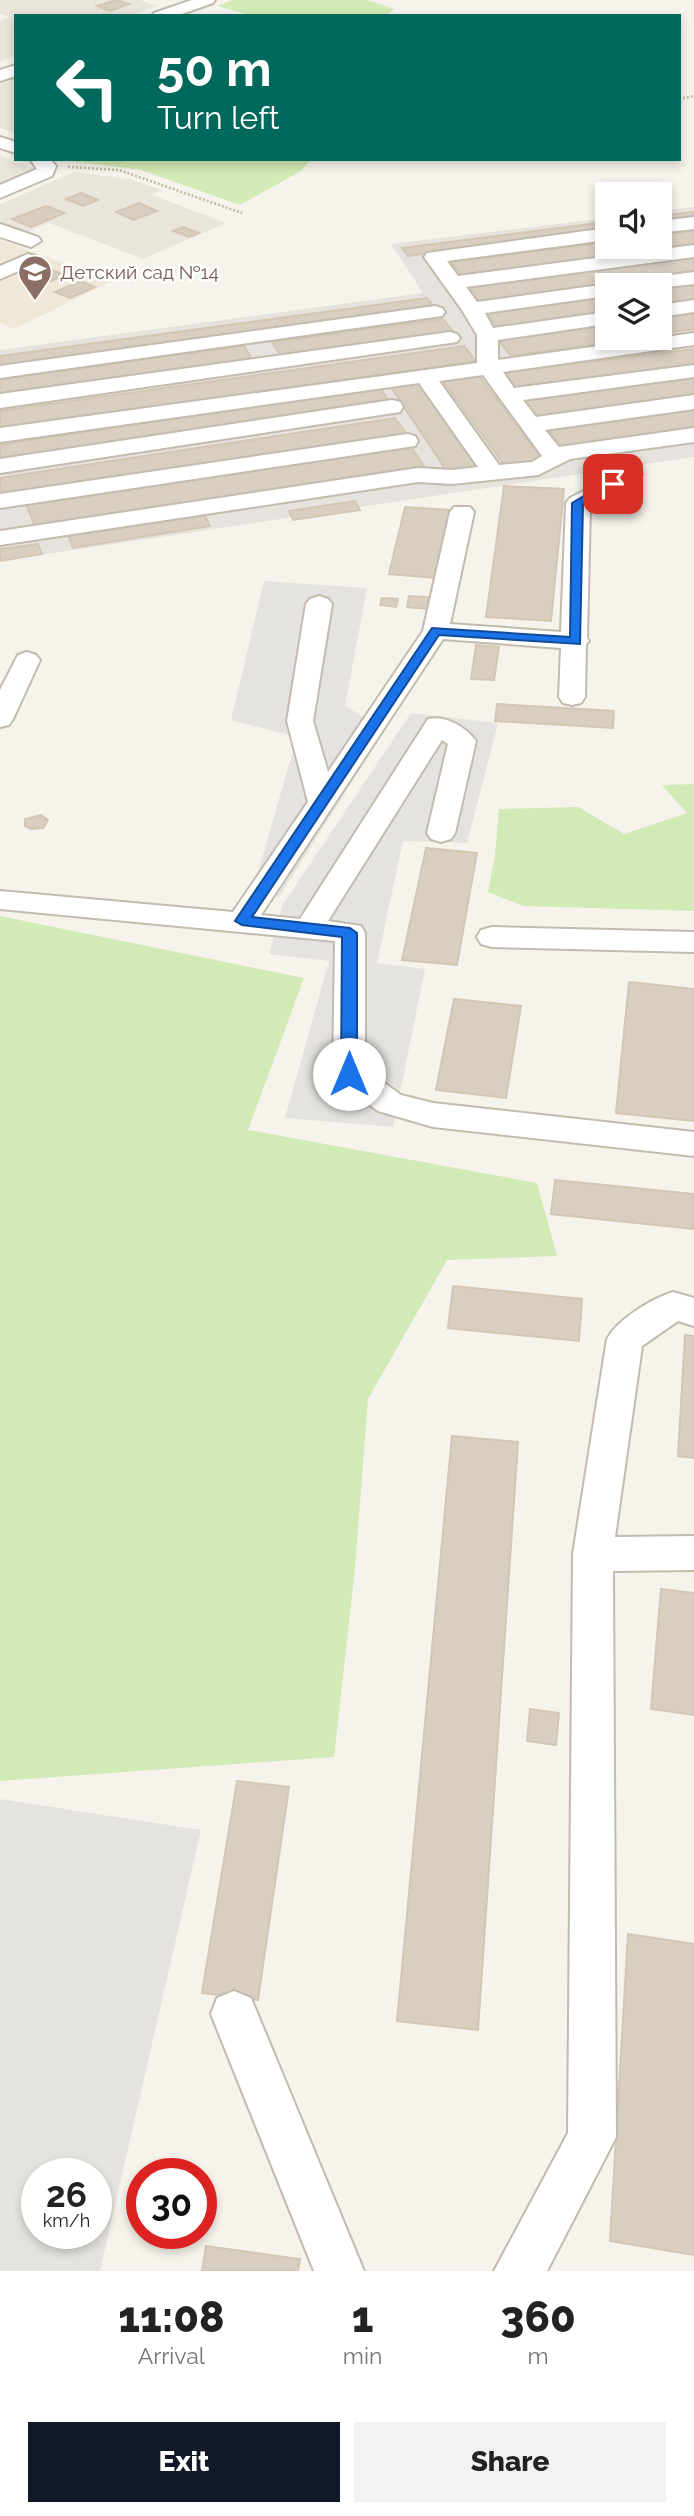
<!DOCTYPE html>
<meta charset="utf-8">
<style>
body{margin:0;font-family:Raleway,sans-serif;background:#f2f2f2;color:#222;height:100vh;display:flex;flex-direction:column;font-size:26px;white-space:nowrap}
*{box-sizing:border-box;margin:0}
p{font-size:23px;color:#767676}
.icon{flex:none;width:38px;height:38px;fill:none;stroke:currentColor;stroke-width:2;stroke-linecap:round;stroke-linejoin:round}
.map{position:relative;height:2271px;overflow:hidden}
.panel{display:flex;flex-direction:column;background:#fff;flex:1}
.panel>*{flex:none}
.hud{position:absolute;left:14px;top:14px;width:667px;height:147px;border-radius:0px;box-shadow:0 4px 10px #0003;background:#00695c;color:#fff;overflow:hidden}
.buttons{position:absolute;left:595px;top:182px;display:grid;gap:14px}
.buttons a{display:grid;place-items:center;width:77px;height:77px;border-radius:0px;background:#fff;box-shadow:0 4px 10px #0003;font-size:35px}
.speed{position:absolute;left:21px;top:2158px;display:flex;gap:14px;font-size:35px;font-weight:700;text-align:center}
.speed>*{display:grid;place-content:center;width:91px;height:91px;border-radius:50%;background:#fff;box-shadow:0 4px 10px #0003;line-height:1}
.speed small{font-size:18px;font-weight:400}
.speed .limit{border:10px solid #d22;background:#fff;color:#111}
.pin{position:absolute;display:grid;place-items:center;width:60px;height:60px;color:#fff;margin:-30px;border-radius:14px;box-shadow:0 4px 10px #0006}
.me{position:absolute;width:77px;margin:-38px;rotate:0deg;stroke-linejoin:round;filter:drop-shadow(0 0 5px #0008)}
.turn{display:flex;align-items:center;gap:24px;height:147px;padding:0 28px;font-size:32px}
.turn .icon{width:91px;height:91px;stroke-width:2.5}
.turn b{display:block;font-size:49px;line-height:60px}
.eta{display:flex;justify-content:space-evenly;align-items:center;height:119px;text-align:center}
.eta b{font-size:42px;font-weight:800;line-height:49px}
.action{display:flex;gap:14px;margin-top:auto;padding:14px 28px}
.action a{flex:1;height:80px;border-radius:0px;background:#111827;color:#fff;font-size:28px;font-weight:800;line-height:80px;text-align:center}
.action a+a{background:#f2f2f2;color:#222}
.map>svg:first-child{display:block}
</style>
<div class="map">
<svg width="694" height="2271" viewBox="0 0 694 2271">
<rect width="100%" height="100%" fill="#f6f3ec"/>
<path fill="#eae5da" d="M0,0H140L157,6L130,16H16V56L0,62V21L10,17L0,14Z
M16,78V133L0,128V84Z
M0,156L38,170L0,186Z
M74,172L130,179L162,190L152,195L226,223L143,259L49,223L25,233L0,224V204Z"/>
<path fill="#e6e2dd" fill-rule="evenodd" d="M694,207V457L0,561V350L423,293L391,244L607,218V247H660V211ZM607,285H660V338H607Z"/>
<path fill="#efe8d6" d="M0,240L113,281L14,329L0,323Z"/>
<path fill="#d2eab5" d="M232,0H367L394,9L386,16H252L218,6Z
M74,159H311L301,171L240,205L141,170L71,161Z
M694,784V911L523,906L488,892L495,855L499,809L578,807L624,834L687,813L662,785Z
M0,916L304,978L248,1130L537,1183L557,1256L447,1260L368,1399L355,1568L334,1757L0,1781Z"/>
<path fill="#e5e3e0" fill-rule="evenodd" d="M264,581L367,588L345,706L385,730L279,897L252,893L297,737L231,720Z
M411,713L498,723L467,843L403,841L377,963L425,969L393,1127L285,1118L329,961L269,954L282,906Z
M0,1799L201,1830L100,2271H0ZM37,2174H96V2233H37Z"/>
<path fill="#d8cfc1" stroke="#d3c7b4" stroke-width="2" d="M116,0L129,4L110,11L97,6Z
M81,193L98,200L83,206L66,199Z
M139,203L157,211L134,220L116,212Z
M46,206L65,213L31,227L12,219Z
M694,212V220L660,225V216Z
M607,222V231L408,256L402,248Z
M183,227L199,233L189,237L173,231Z
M694,230V246L463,277L451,262L607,242V247H660V235Z
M694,256V273L481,303L468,287Z
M49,269L65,275L42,285L26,279Z
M80,281L95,287L70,298L55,292Z
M694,283V301L660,306V288Z
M607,295V313L498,328L485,311Z
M427,298L435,308L0,367V356Z
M694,312V329L660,334V317Z
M443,319L455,334L282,358L272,342Z
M607,324V338H635L511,356L498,340Z
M244,346L254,363L0,398V379Z
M464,346L476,361L0,429V411Z
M694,349V366L516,388L505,372Z
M479,376L542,459L504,465L443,381Z
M694,377V397L537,418L524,399Z
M420,382L478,466L446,470L390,386Z
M379,387L392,405L0,465V445Z
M694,410V430L561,447L548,429Z
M395,418L408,436L0,499V478Z
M411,447L424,466L35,526L26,505Z
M504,486L564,489L551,621L486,617Z
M355,501L360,510L293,520L289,511Z
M405,507L450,510L436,578L389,574Z
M204,514L210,526L73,548L68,535Z
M38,544L42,554L0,561V549Z
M409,596L440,598L438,610L407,607Z
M382,598L398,599L396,607L380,605Z
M476,645L499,647L494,680L471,679Z
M497,704L614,711L613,728L495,721Z
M41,815L48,820L43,828L31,829L25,826V819Z
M426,848L477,853L457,965L402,960Z
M629,982L694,989V1121L616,1113Z
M454,999L521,1006L506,1098L436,1090Z
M555,1180L694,1194V1229L551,1214Z
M453,1286L582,1299L579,1341L448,1328Z
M685,1335L694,1336V1458L678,1456Z
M452,1436L518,1442L478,2030L397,2021Z
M661,1589L694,1593V1715L651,1709Z
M530,1709L559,1713L556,1745L527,1741Z
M237,1781L289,1787L258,2000L202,1993Z
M628,1934L694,1944V2255L610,2241Z
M206,2246L300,2259L298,2271H202Z"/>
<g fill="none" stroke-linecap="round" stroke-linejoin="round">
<g stroke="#c2bbae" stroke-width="4">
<path id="minor" d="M192,0H215L213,3L176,16H152L154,13Z
M16,65V76L0,81V70Z
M0,137L16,142V153L0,148Z
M30,159H50L56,166L52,176L0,198V185L37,169Z
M694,217V229L660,233V221Z
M0,224L38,237L41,241L31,247L0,237Z
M607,228V240L447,261L458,276L694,245V257L466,287L477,302L607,284L612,285H607V296L485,313L493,328L607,312V324L498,340V360L694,333V345L503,372L514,388L694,365V377L523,400L536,417L694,395V409L545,430L559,447L694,428V442L570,459L538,475L452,484L418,482L0,545V531L418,468L452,470L478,467L419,383L0,442V428L477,363V335L462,310L424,257L427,253ZM483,375L542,456L532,462L499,465L439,381Z
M28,254L35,256L38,260L35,264L0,279V266Z
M694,272V284L660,288V285H629L632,281L639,279Z
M694,300V312L660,317V305Z
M435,306L442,308L445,312L442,316L0,378V366Z
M450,332L457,334L460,338L457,342L0,408V394Z
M392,400L400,402L403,407L400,412L0,473V459Z
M407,434L415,436L418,441L415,446L0,508V494Z
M630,467L638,469L642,474L638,479L590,506L587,638L589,641L586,644L585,697L581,703L572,705L563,703L559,697L561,648L443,639L261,915L300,919L428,719C445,715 466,727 476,741L455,833L451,839L441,842L431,839L427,833L448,744L442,740L328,921L361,926L365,933V1069L401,1095L433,1103L694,1132V1156L433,1127L378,1111L338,1082L333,1074L335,941L0,909V891L233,912L308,802L287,721L306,604L310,599L319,596L328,599L332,604L313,721L328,772L423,631L450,512L454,507H470L474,512L450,624L561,632L566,503L570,498Z
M27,652L36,655L40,660L13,719L9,725L0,727V690L18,655Z
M492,927L694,932V952L492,947L481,944L477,937L481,930Z
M673,1292L694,1298V1326L678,1321L642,1346L615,1537L694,1536V1570L613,1571L616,2137L547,2271H494L568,2133L573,1554L607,1339C618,1319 651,1299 673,1292Z
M234,1991L251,1998L364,2271H314L211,2014L217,1998Z"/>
</g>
<path stroke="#c4b79f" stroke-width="2.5" stroke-dasharray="2 2" stroke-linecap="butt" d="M679,99L694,96
M68,167L119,170L242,213"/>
<use href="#minor" fill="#fff" fill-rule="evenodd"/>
</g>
<path fill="#1a73e8" stroke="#114b97" stroke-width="2" d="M609,481L618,484L583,504L580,644L439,635L252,917L350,928L357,933V1074L355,1078H344L341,1074L342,937L242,925L235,921L432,628L570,637L572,503Z"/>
<defs>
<g id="school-pin" transform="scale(1.75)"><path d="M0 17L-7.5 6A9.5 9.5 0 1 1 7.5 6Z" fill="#8d6e63" stroke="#fff"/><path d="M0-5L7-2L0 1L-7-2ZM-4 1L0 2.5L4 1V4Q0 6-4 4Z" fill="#fff"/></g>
</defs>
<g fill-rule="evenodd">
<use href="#school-pin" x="35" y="272"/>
</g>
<g text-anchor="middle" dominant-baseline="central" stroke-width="5" stroke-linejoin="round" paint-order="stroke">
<g font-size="19" fill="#785e54" stroke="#fff" text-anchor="start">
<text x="60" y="272">Детский сад №14</text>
</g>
</g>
</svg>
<div class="buttons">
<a><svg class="icon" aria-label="sound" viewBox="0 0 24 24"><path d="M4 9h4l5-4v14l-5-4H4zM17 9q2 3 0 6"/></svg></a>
<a><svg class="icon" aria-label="layers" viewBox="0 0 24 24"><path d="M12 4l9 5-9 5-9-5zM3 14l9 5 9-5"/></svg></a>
</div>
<div class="speed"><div>26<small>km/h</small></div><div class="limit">30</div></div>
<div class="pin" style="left:613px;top:484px;background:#d93025"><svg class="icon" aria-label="arrive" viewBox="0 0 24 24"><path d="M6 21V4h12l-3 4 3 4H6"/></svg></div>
<svg class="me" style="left:349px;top:1074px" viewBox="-20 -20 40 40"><circle r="19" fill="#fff"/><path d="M0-13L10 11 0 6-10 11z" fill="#1a73e8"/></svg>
<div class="hud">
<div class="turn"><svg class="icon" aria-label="left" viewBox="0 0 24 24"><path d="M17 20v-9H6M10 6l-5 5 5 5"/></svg><div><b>50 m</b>Turn left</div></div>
</div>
</div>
<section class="panel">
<div class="eta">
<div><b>11:08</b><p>Arrival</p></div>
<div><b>1</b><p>min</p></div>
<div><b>360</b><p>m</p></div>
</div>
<div class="action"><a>Exit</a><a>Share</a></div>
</section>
